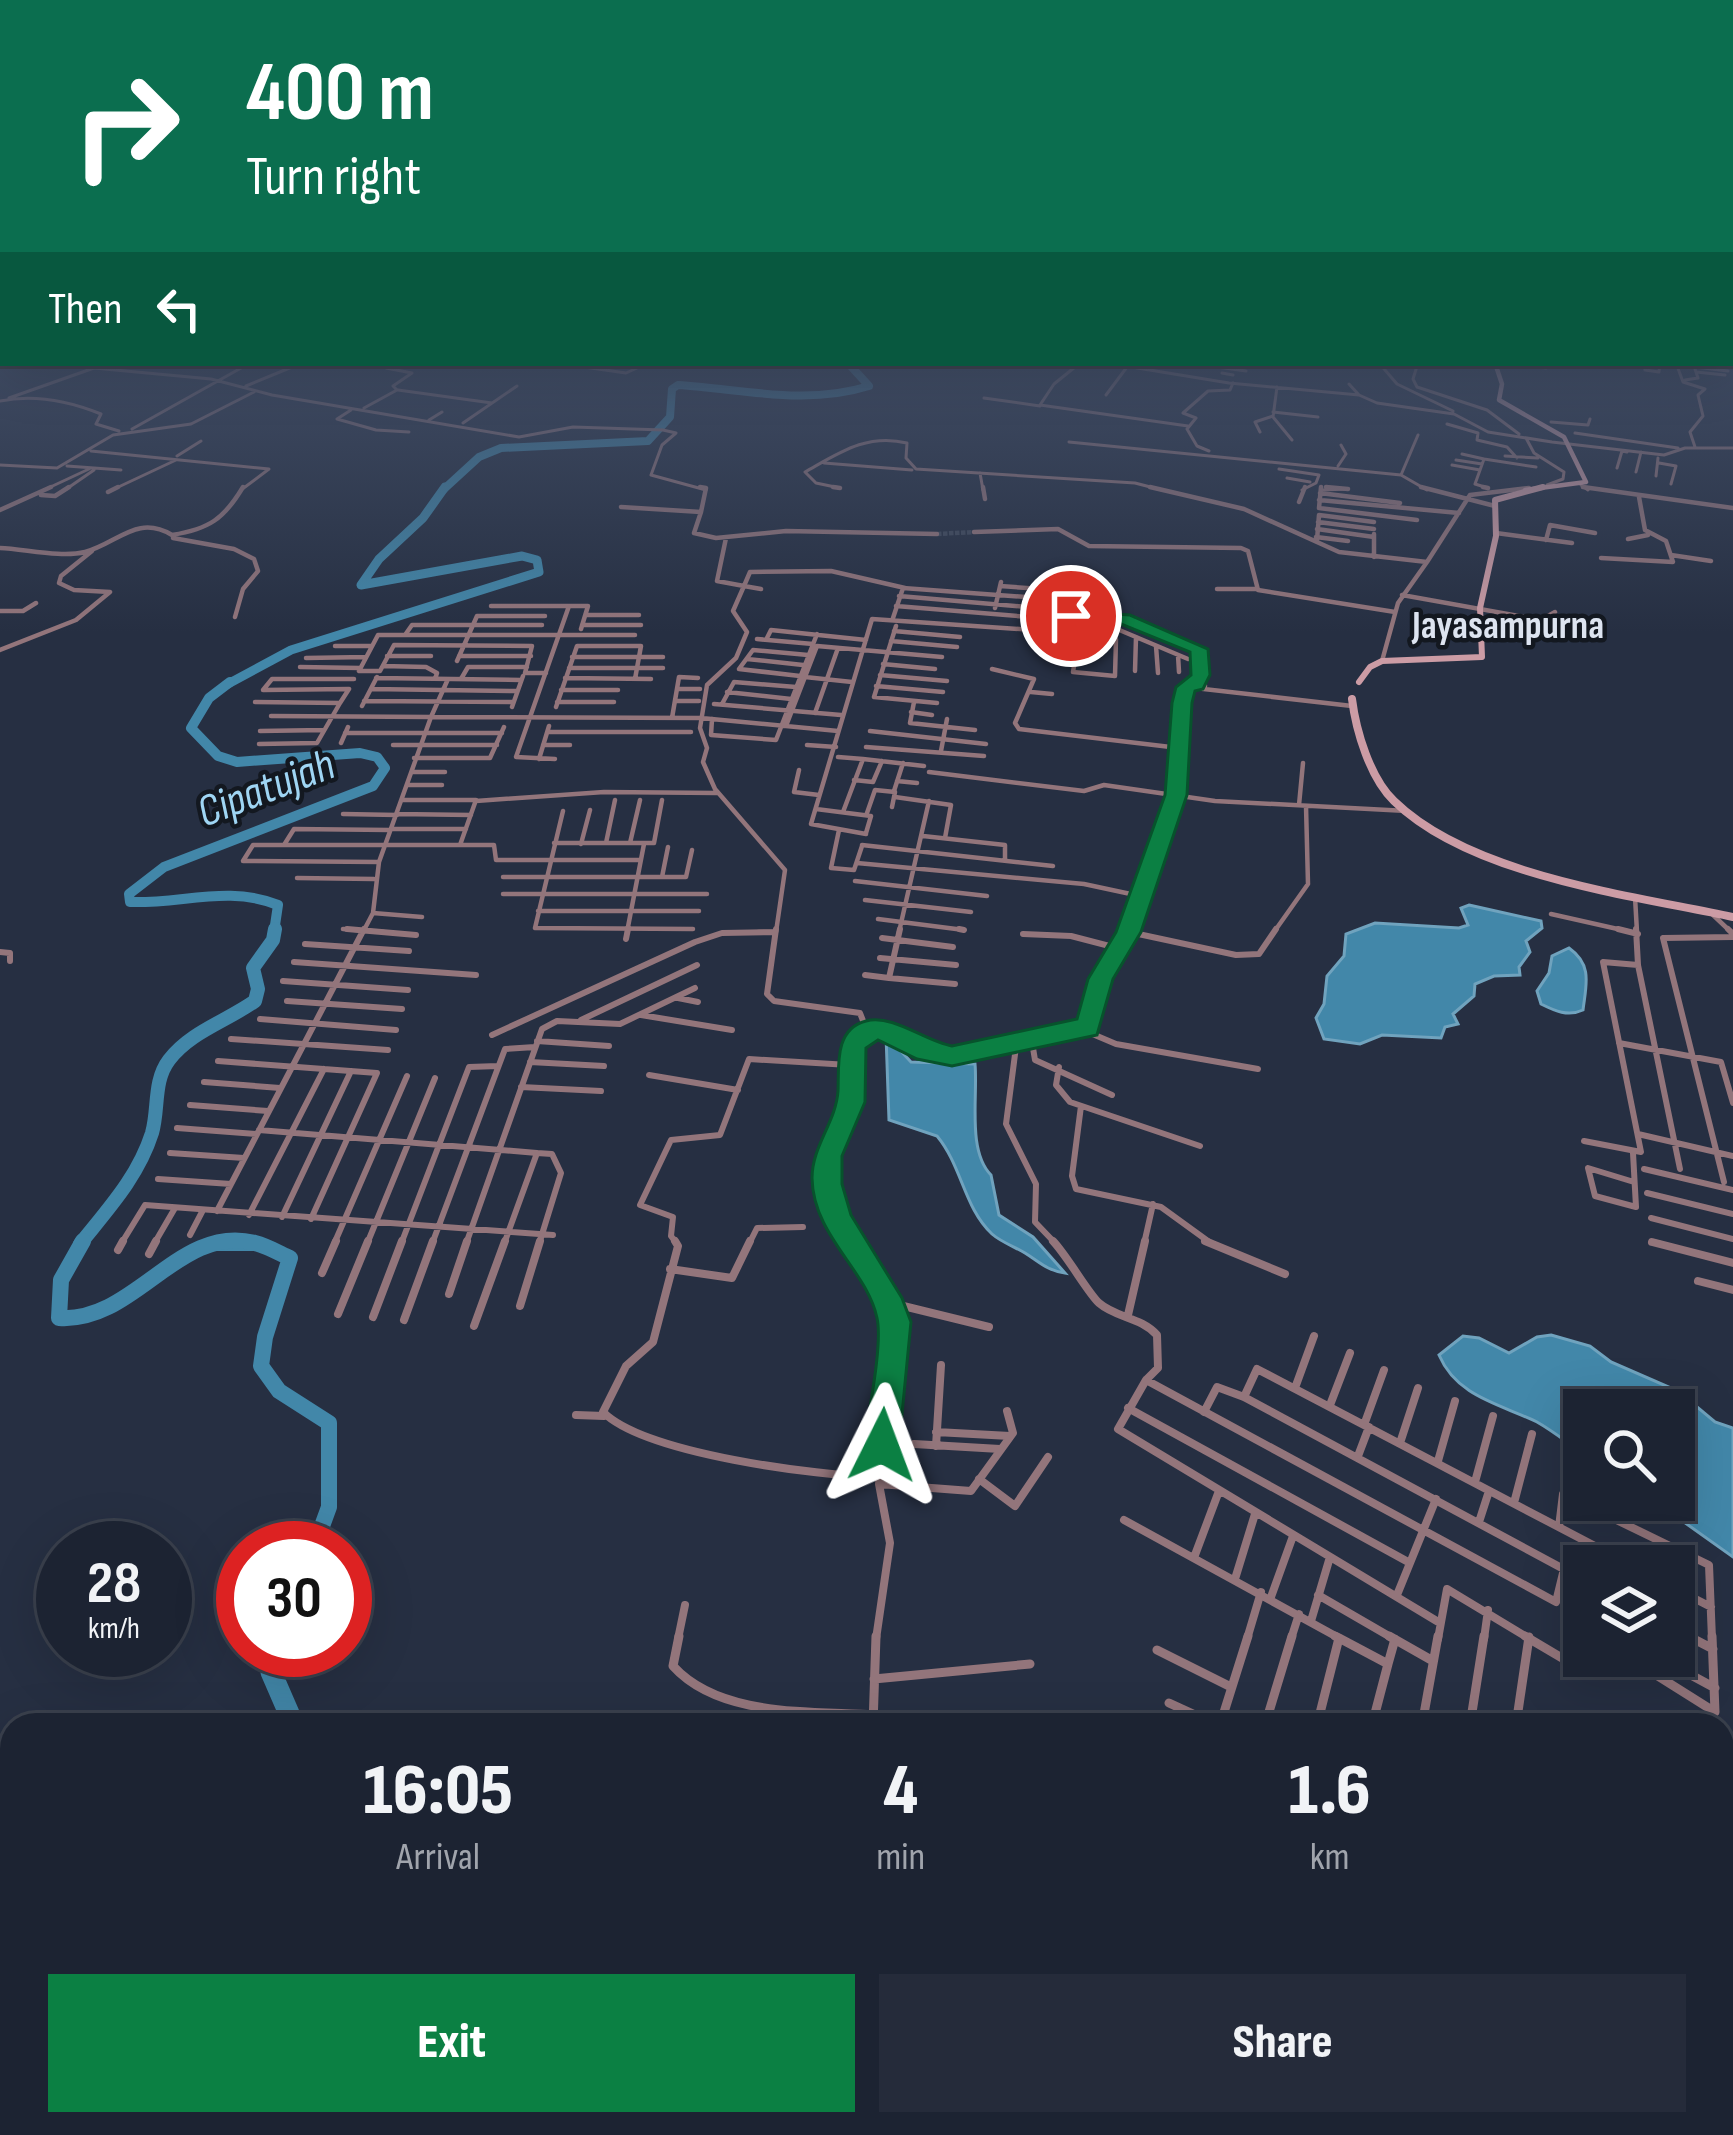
<!DOCTYPE html>
<style>
body{margin:0;font-family:"Sofia Sans Condensed",sans-serif;background:#252b3a;color:#f1f3f6;height:100vh;display:flex;flex-direction:column;font-size:45px;white-space:nowrap}
*{box-sizing:border-box;margin:0}
p{font-size:39px;color:#a0a4ac}
.icon{flex:none;width:66px;height:66px;fill:none;stroke:currentColor;stroke-width:2;stroke-linecap:round;stroke-linejoin:round}
.map{position:relative;flex:1;overflow:hidden}
.details{position:absolute;left:0px;top:1713px;width:1734px;height:423px;display:flex;flex-direction:column;background:#1c2332;border-radius:36px 36px 0 0;box-shadow:0 12px 48px #0002,0 0 0 3px #3a404d}
.details>*{flex:none}
.hud{position:absolute;left:0px;top:0px;width:1734px;height:366px;box-shadow:0 12px 48px #0002,0 0 0 3px #3a404d;background:#0b6e4f;color:#fff;overflow:hidden}
.tools{position:absolute;left:1563px;top:1389px;display:grid;gap:24px}
.tools a{display:grid;place-items:center;width:132px;height:132px;border-radius:0px;background:#1c2332;box-shadow:0 12px 48px #0002,0 0 0 3px #3a404d;font-size:60px}
.speed{position:absolute;left:36px;top:1521px;display:flex;gap:24px;font-size:60px;font-weight:700;text-align:center}
.speed>*{display:grid;place-content:center;width:156px;height:156px;border-radius:50%;background:#1c2332;box-shadow:0 12px 48px #0002,0 0 0 3px #3a404d;line-height:1}
.speed small{font-size:30px;font-weight:400}
.speed .limit{border:18px solid #d22;background:#fff;color:#111}
.pin{position:absolute;display:grid;place-items:center;width:102px;height:102px;color:#fff;margin:-51px;border:6px solid #fff;border-radius:50%;box-shadow:0 3px 12px #0007}
.me{position:absolute;width:132px;margin:-66px;rotate:3deg;stroke-linejoin:round;filter:drop-shadow(0 0 9px #0008)}
.turn{display:flex;align-items:center;gap:42px;height:252px;padding:0 48px;font-size:54px}
.turn .icon{width:156px;height:156px;stroke-width:2.5}
.turn b{display:block;font-size:84px;line-height:102px}
.then{display:flex;align-items:center;height:114px;padding:0 48px;background:#0003;gap:24px;font-size:45px}
.eta{display:flex;justify-content:space-evenly;align-items:center;height:204px;text-align:center}
.eta b{font-size:72px;font-weight:800;line-height:84px}
.action{display:flex;gap:24px;margin-top:auto;padding:24px 48px}
.action a{flex:1;height:138px;border-radius:0px;background:#0b8043;color:#fff;font-size:48px;font-weight:800;line-height:138px;text-align:center}
.action a+a{background:#252b3a;color:#f1f3f6}
.map>svg:first-child{display:block}
</style>
<div class="map">
<svg width="1733" height="2135" viewBox="0 0 1733 2135">
<rect width="100%" height="100%" fill="#262f42"/>
<path fill="#4287a9" stroke="#70a3be" stroke-width="3" d="M1469,905L1541,921L1542,928L1526,941L1530,952L1519,967L1520,975L1494,976L1475,984L1474,996L1453,1014L1458,1024L1445,1027L1441,1038L1382,1035L1360,1044L1324,1039L1316,1018L1324,1004L1327,976L1344,956L1346,934L1375,923L1459,928L1468,925L1461,908Z
M1569,948C1593,965 1586,985 1583,1010C1568,1017 1555,1011 1541,1004L1537,991L1549,973L1552,956Z
M886,1035L911,1062L975,1064C978,1096 967,1151 991,1175L999,1215L1033,1237L1065,1273C1046,1270 1041,1263 1025,1253C1015,1247 1001,1242 992,1234C964,1208 962,1166 937,1136L889,1120Z
M1551,1335L1590,1346L1611,1362L1678,1391L1715,1422L1733,1428V1557L1653,1500H1674V1410H1584V1454C1569,1444 1553,1431 1537,1422C1500,1404 1457,1397 1439,1355L1463,1336L1479,1338L1509,1353L1537,1337Z"/>
<g fill="none" stroke-linecap="round" stroke-linejoin="round">
<path stroke="#4287a9" stroke-width="8" d="M443,490L479,457L501,448L648,441L670,417L672,389L678,385C743,389 805,406 869,386L848,363"/>
<path stroke="#4287a9" stroke-width="9" d="M226,685L291,650L539,572L537,560L522,556L361,585L379,559L423,518L445,487"/>
<path stroke="#4287a9" stroke-width="10" d="M230,682L209,698L191,728L218,756L237,762L360,753L377,757L385,768L373,786L164,867L129,894L130,902C181,904 229,885 278,905L274,932"/>
<path stroke="#4287a9" stroke-width="14" d="M80,1244C108,1209 138,1177 152,1133C159,1109 153,1081 169,1060C190,1032 227,1021 255,1001L258,989L253,968L273,940L275,929
M213,1244H259"/>
<path stroke="#4287a9" stroke-width="16" d="M83,1241L61,1280L59,1318C135,1323 179,1223 255,1243C267,1246 279,1253 290,1258L265,1337L261,1366L279,1391L329,1423V1507L314,1548"/>
<path stroke="#4287a9" stroke-width="21" d="M272,1650L271,1672L294,1725
M358,2124L359,2135"/>
<path stroke="#414a5c" stroke-width="4.5" stroke-dasharray="4.5 1.5" stroke-linecap="butt" d="M937,534L974,532"/>
<path stroke="#93757b" stroke-width="3" d="M556,363L626,373L648,363
M1080,363L1054,384L1040,405L1188,426
M1107,363L1229,383L1359,395L1377,403L1454,414L1488,432L1552,442L1664,455L1685,448H1733
M1379,363L1397,384L1453,411
M1418,363L1413,379L1417,387L1487,410L1519,434
M1495,363L1546,368
M1614,363L1628,365
M1644,363L1645,370L1659,372L1660,363
M1676,363L1683,382L1705,389L1698,395L1703,416L1690,432L1695,447
M1712,363L1733,366
M1217,367L1246,371
M1695,367L1728,371
M1696,372L1725,375
M1222,373L1233,375
M1685,380L1698,378L1694,366
M1349,384L1359,395
M246,386L292,367L322,363
M1277,387L1273,417L1292,440
M398,390L492,403
M1106,395L1127,367
M9,398L94,368L211,379L272,395L519,437L573,427L663,430L676,433L662,445L651,475L706,490
M984,398L1040,406
M0,401C34,394 69,401 101,414L96,424L119,431
M364,408L397,390L393,386L412,373L386,368L391,363
M351,410L337,419L376,430L409,432
M1273,412L1318,417
M429,420L442,412
M1551,422L1588,425L1590,419
M463,423L517,386
M1447,424L1478,433L1477,440L1507,447L1517,458
M132,429L250,363
M1260,432L1255,422L1273,416
M1575,433L1678,448
M1526,438L1534,453L1564,472L1563,479L1547,485
M1069,442L1401,475L1427,490
M91,451L269,469L241,490
M1209,451L1197,446L1187,429L1196,418L1183,413L1208,391L1230,390L1233,383
M1462,454L1484,459L1475,484L1488,488
M177,456L201,441
M1505,456L1538,458
M1484,459L1536,467
M1456,460L1482,464
M824,463L912,470
M1659,463L1676,466L1671,484
M0,465L57,468L113,435L191,424L254,392
M1452,465L1480,470
M67,466L121,470
M1338,466L1346,454L1341,445
M1617,468L1622,451L1627,452
M1279,469L1319,475L1316,483L1302,490
M1636,472L1641,452
M980,473L983,490
M1401,475L1418,435
M1656,476L1658,458
M1287,478L1310,482
M1581,485L1588,490
M840,488L816,483L805,472C839,453 867,433 907,443L906,458L916,469L1135,483L1162,490
M44,490L89,469
M65,490L94,470
M112,490L176,460
M1321,490L1348,489
M1516,490L1529,488"/>
<path stroke="#93757b" stroke-width="4.5" d="M700,487L706,488L701,512
M833,487L840,488
M983,487L985,499
M1150,487L1244,509L1339,552L1427,562L1470,495L1529,488
M1321,487L1319,508L1417,520
M1326,487L1348,489
M1421,487L1495,506
M1483,487L1488,488
M1583,487L1733,508
M108,492L118,487
M1320,493L1400,503
M41,495L55,496L69,487
M1319,500L1459,513
M1299,502L1305,487
M621,507L701,512L694,533L716,538L786,531L937,534
M0,510L51,487
M1318,522L1374,529
M1317,529L1374,537
M974,532L1058,529L1089,546L1241,548L1248,551L1258,590L1395,612
M1496,533L1572,543
M1374,534V557
M1316,537L1348,541
M173,538L234,549L254,559L258,571L243,589L235,617
M726,538L717,581L744,586L733,611L747,632L736,658L707,685L700,728L707,748L703,762L715,789L785,870L776,932
M1628,539L1648,535
M1317,540L1319,515L1374,522
M1546,540L1550,525L1595,533
M0,548C25,549 61,558 85,552C118,543 137,514 172,535C209,529 224,519 243,487
M1671,555L1711,561
M1601,558L1673,562L1666,541L1645,530L1639,497
M1000,586L1041,589
M761,589L744,586L750,572L831,571L905,588
M1217,589H1256
M1402,595L1541,620L1555,612
M899,596L1051,609
M1053,604L1085,607
M491,606H588L581,629
M896,606L1041,618
M995,608L1001,582
M0,611H23L36,603
M586,615H639
M1051,615L1124,619L1199,649L1205,686
M1071,616L1070,636L1116,639L1115,676L1073,672L1074,666
M893,618L903,588L1053,599
M542,625H412L405,635H635
M582,625H641
M896,626L874,697L937,703
M1071,626L1117,629L1188,659
M894,631L960,637
M405,635H378L359,671H380L394,645L532,646L525,673H546
M757,639L813,644
M1030,639L1064,642
M766,640L771,630L866,640
M891,641L957,647
M335,646H372
M1156,646L1158,673
M0,650L76,620L110,592L74,590L59,583L61,576L92,551
M1178,655L1179,672
M387,656H431
M459,656H531
M572,657H663
M306,658L366,657
M747,659L803,665
M457,661L477,616H545
M1382,661L1398,603L1427,562
M883,664L935,669
M383,666L426,667L437,673L435,679
M300,667L360,668
M569,668H663
M992,669L1034,679L1015,723L1019,729L1179,748
M1135,671L1136,637
M880,675L947,681
M800,676L739,669L753,650L808,655
M805,677L852,682
M376,678L521,680
M565,678L651,679
M461,679L468,667H527
M876,686L943,692
M371,689L517,691
M677,689H700
M561,690H618
M727,692L791,699
M1031,692L1052,694
M364,701L513,702
M675,701H699
M255,702L340,703L317,743L259,744
M557,702H614
M914,702L910,723L975,730
M340,703L349,689L263,690L272,679H354
M714,704L841,715
M722,704L734,682L796,687
M362,706L377,677
M512,707L523,676
M556,707L577,646H641L635,679
M911,712L932,715
M815,713L838,648
M271,716L431,717L448,679
M672,718L679,677L698,678
M712,719L711,735L776,740L817,634
M786,726L817,646L942,657
M260,731L324,730
M870,731L986,744
M548,732H691
M345,733H502
M341,743L348,727
M393,745H497
M543,745H570
M807,745L836,747
M866,747L984,756
M941,751L947,719
M838,757L863,759
M414,758H490L504,727
M539,759L549,726
M555,759L516,757L569,606
M799,770L794,792L819,795
M413,772H445
M929,772L1084,791L1104,785L1215,801L1407,811
M854,780L873,782L882,761
M897,781L917,783
M409,785H442
M894,791L903,763
M895,797L951,805L945,838
M403,800H476L460,845
M476,801L604,792L717,793
M1299,805L1303,763
M816,809L871,816L866,833
M563,811L535,928L693,929
M843,812L863,759L924,766
M867,813L875,790L895,792L892,807
M343,814L397,815
M397,814L471,815
M391,829H466
M839,830L831,868L854,870L862,846
M866,834L811,824L872,619L1049,631L1054,595
M923,836L1005,845V860
M554,843H654L662,800
M606,843L615,800
M630,843L640,800
M581,844L590,810
M284,845L294,829L390,830
M862,845L1053,866
M379,862L243,861L253,845H494L496,860H640
M857,863L1084,884L1140,896
M503,877H686L692,850
M662,877L668,847
M297,878L374,879
M855,881L987,896
M503,894H707
M1635,897L1637,932
M865,900L971,912
M538,911H699
M373,913L422,917
M1551,914L1631,932
M1713,915L1731,932
M878,919L964,930
M343,929L384,932
M363,932L373,913L379,862L431,717L701,718L838,731
M627,932L644,844
M758,932H775
M899,932L929,801
M1127,932L1176,795L1186,687L1352,706
M1274,932L1308,884L1306,806"/>
<path stroke="#93757b" stroke-width="6" d="M347,929L416,935
M776,929L767,994L774,1001L860,1013L867,1031
M900,929L889,978L955,984
M959,929L964,930
M1618,929L1638,934
M1636,929L1638,965L1680,1169
M1728,929L1733,934
M1129,932L1236,955L1259,954L1276,929
M1023,934L1071,936L1121,949
M882,938L953,947
M626,939L628,929
M305,944L409,951
M0,952L10,953V961
M880,958L956,965
M294,962L476,975
M865,975L889,978
M283,981L408,990
M678,998L698,1002
M287,1001L402,1009
M641,1015L732,1030
M260,1019L396,1030
M581,1020L697,965
M1083,1030L1116,1044L1258,1069
M492,1035L695,942L722,933L775,932
M1031,1036L1035,1060L1112,1095
M231,1039L388,1050
M1017,1039L1006,1124L1036,1184L1035,1222L1056,1244
M537,1041L609,1046
M1619,1043L1721,1062L1733,1103
M218,1061L377,1073L311,1219
M530,1062L604,1066
M1059,1067L1056,1085L1070,1102L1200,1146
M649,1075L738,1090
M204,1082L280,1088
M521,1087L601,1091
M190,1105L268,1111
M1081,1106L1072,1176L1076,1189L1161,1207L1212,1244
M177,1128L257,1134
M259,1130L537,1153L504,1244
M1638,1134L1733,1156
M1584,1141L1641,1152L1603,962L1638,965
M170,1153L244,1158
M537,1153L552,1154L561,1173L539,1244
M1633,1153L1636,1207L1595,1196L1588,1168L1634,1182
M1644,1169L1733,1190
M158,1179L231,1184
M1724,1182L1663,938L1733,937
M1647,1193L1733,1214
M217,1211L364,929
M249,1215L324,1069
M282,1217L351,1071
M1651,1218L1733,1239
M190,1235L203,1210
M1652,1242L1661,1244
M121,1244L145,1205L553,1235
M154,1244L175,1208
M334,1244L407,1076
M367,1244L435,1078
M401,1244L469,1067L498,1066
M432,1244L505,1049L535,1047
M466,1244L542,1029L557,1021L620,1024L695,988
M677,1244L671,1236L673,1217L640,1205L671,1140L720,1135L749,1059L849,1065
M749,1244L757,1228L803,1227
M852,1244L836,1219L827,1184L830,1147L851,1101L853,1045C884,1012 910,1053 945,1054L1087,1027L1101,979L1129,929
M1144,1244L1153,1204"/>
<path stroke="#93757b" stroke-width="8" d="M675,1241L678,1246L653,1342L626,1366L603,1412C645,1454 818,1476 879,1477
M850,1241L891,1308L894,1322L879,1484L890,1543L876,1639
M1053,1241C1068,1257 1088,1293 1099,1303C1116,1318 1141,1317 1157,1335L1158,1368L1146,1380
M1205,1241L1285,1274
M1652,1242L1733,1263
M118,1250L123,1241
M149,1254L156,1241
M670,1269L732,1278L750,1241
M322,1273L336,1241
M1698,1281L1733,1290
M449,1294L467,1241
M887,1302L989,1327
M520,1306L540,1241
M338,1314L368,1241
M1128,1315L1145,1241
M373,1317L402,1241
M404,1320L433,1241
M474,1326L505,1241
M1295,1388L1314,1336
M1244,1397L1257,1369L1633,1566
M1330,1405L1350,1353
M1128,1408L1410,1563
M1204,1412L1217,1387L1244,1397L1584,1580
M576,1415L604,1416
M1364,1425L1384,1370
M936,1432L1010,1436
M1400,1443L1418,1388
M914,1444L1000,1449
M936,1446L941,1365
M1358,1456L1369,1427
M1438,1461L1455,1401
M979,1479L1015,1506L1048,1457
M1475,1482L1493,1416
M879,1484L971,1491L1013,1433L1007,1411
M1514,1503L1532,1434
M1124,1520L1339,1638
M1479,1522L1489,1491
M1559,1527L1563,1494L1709,1565L1712,1639
M1195,1555L1219,1491
M1235,1579L1255,1514
M1674,1588L1711,1607
M1318,1595L1394,1639
M1397,1595L1436,1499
M1271,1597L1293,1536
M1311,1621L1330,1557
M1440,1623L1118,1429L1146,1380L1556,1602L1564,1569
M1674,1628L1694,1639
M678,1639L685,1605
M1247,1639L1261,1592
M1291,1639L1299,1614
M1438,1639L1447,1589L1530,1639
M1484,1639L1488,1610"/>
<path stroke="#93757b" stroke-width="9" d="M679,1636L673,1666C719,1717 809,1711 873,1715
M1335,1636L1339,1638
M1389,1636L1433,1661
M1525,1636L1567,1661
M1688,1636L1713,1649
M1712,1636L1715,1712
M1157,1650L1231,1687
M1626,1656L1715,1712
M1656,1656L1715,1688
M874,1679L1030,1664
M1169,1703L1217,1725
M873,1725L876,1636
M1220,1725L1248,1636
M1265,1725L1292,1636
M1317,1725L1339,1638L1388,1664L1395,1639
M1372,1725L1388,1664
M1422,1725L1438,1636
M1470,1725L1484,1636
M1516,1725L1529,1637
M889,2135L892,2124"/>
<path stroke="#cc9ca5" stroke-width="4.5" d="M1495,363L1502,384L1499,400L1564,437L1586,482L1525,490"/>
<path stroke="#cc9ca5" stroke-width="6" d="M1359,682L1370,667L1382,661L1482,657L1480,608L1496,536L1495,500L1543,487"/>
<path stroke="#cc9ca5" stroke-width="8" d="M1352,699C1356,731 1370,778 1394,801C1471,876 1631,895 1733,917"/>
</g>
<linearGradient id="sky" x2="0" y2="1"><stop stop-color="#151a24"/><stop offset="0.53" stop-color="#414d65"/><stop offset="1" stop-color="#414d65" stop-opacity="0"/></linearGradient>
<rect width="1733" height="632" fill="url(#sky)"/>
<path fill="#0b8043" stroke="#07532c" stroke-width="3" d="M1071,611L1130,615L1208,649L1210,675L1203,689L1195,691L1192,703L1187,795L1141,932L1113,979L1097,1035L952,1066L917,1059L878,1040L866,1048L865,1102L842,1156V1184L851,1215L902,1298L911,1322L899,1445L894,1458L882,1463L869,1458L864,1445C868,1415 883,1345 877,1318C867,1270 813,1236 812,1178C812,1146 836,1122 838,1091C839,1066 834,1029 866,1021C894,1014 924,1041 952,1046L1077,1019L1088,979L1116,932L1165,795L1172,703L1176,687L1191,675L1190,652L1121,624L1065,620V612Z"/>
<g text-anchor="middle" dominant-baseline="central" stroke-width="9" stroke-linejoin="round" paint-order="stroke">
<g font-size="39" font-weight="bold" fill="#dde4f0" stroke="#131820">
<text x="1508" y="626">Jayasampurna</text>
</g>
<g font-size="45" font-style="italic" fill="#9fd5f3" stroke="#131820">
<text transform="translate(266 789) rotate(-21)">Cipatujah</text>
</g>
</g>
</svg>
<div class="tools">
<a><svg class="icon" aria-label="search" viewBox="0 0 24 24"><circle cx="10" cy="10" r="6"/><path d="M15 15l6 6"/></svg></a>
<a><svg class="icon" aria-label="layers" viewBox="0 0 24 24"><path d="M12 4l9 5-9 5-9-5zM3 14l9 5 9-5"/></svg></a>
</div>
<div class="speed"><div>28<small>km/h</small></div><div class="limit">30</div></div>
<div class="pin" style="left:1071px;top:616px;background:#d93025"><svg class="icon" aria-label="arrive" viewBox="0 0 24 24"><path d="M6 21V4h12l-3 4 3 4H6"/></svg></div>
<svg class="me" style="left:882px;top:1445px" viewBox="-20 -20 40 40"><path d="M0-17L14 15 0 8-14 15z" fill="#0b8043" stroke="#fff" stroke-width="4"/></svg>
<div class="hud">
<div class="turn"><svg class="icon" aria-label="right" viewBox="0 0 24 24"><path d="M7 20v-9h11M14 6l5 5-5 5"/></svg><div><b>400 m</b>Turn right</div></div>
<div class="then">Then<svg class="icon" aria-label="left" viewBox="0 0 24 24"><path d="M17 20v-9H6M10 6l-5 5 5 5"/></svg></div>
</div>
<section class="details">
<div class="eta">
<div><b>16:05</b><p>Arrival</p></div>
<div><b>4</b><p>min</p></div>
<div><b>1.6</b><p>km</p></div>
</div>
<div class="action"><a>Exit</a><a>Share</a></div>
</section>
</div>
